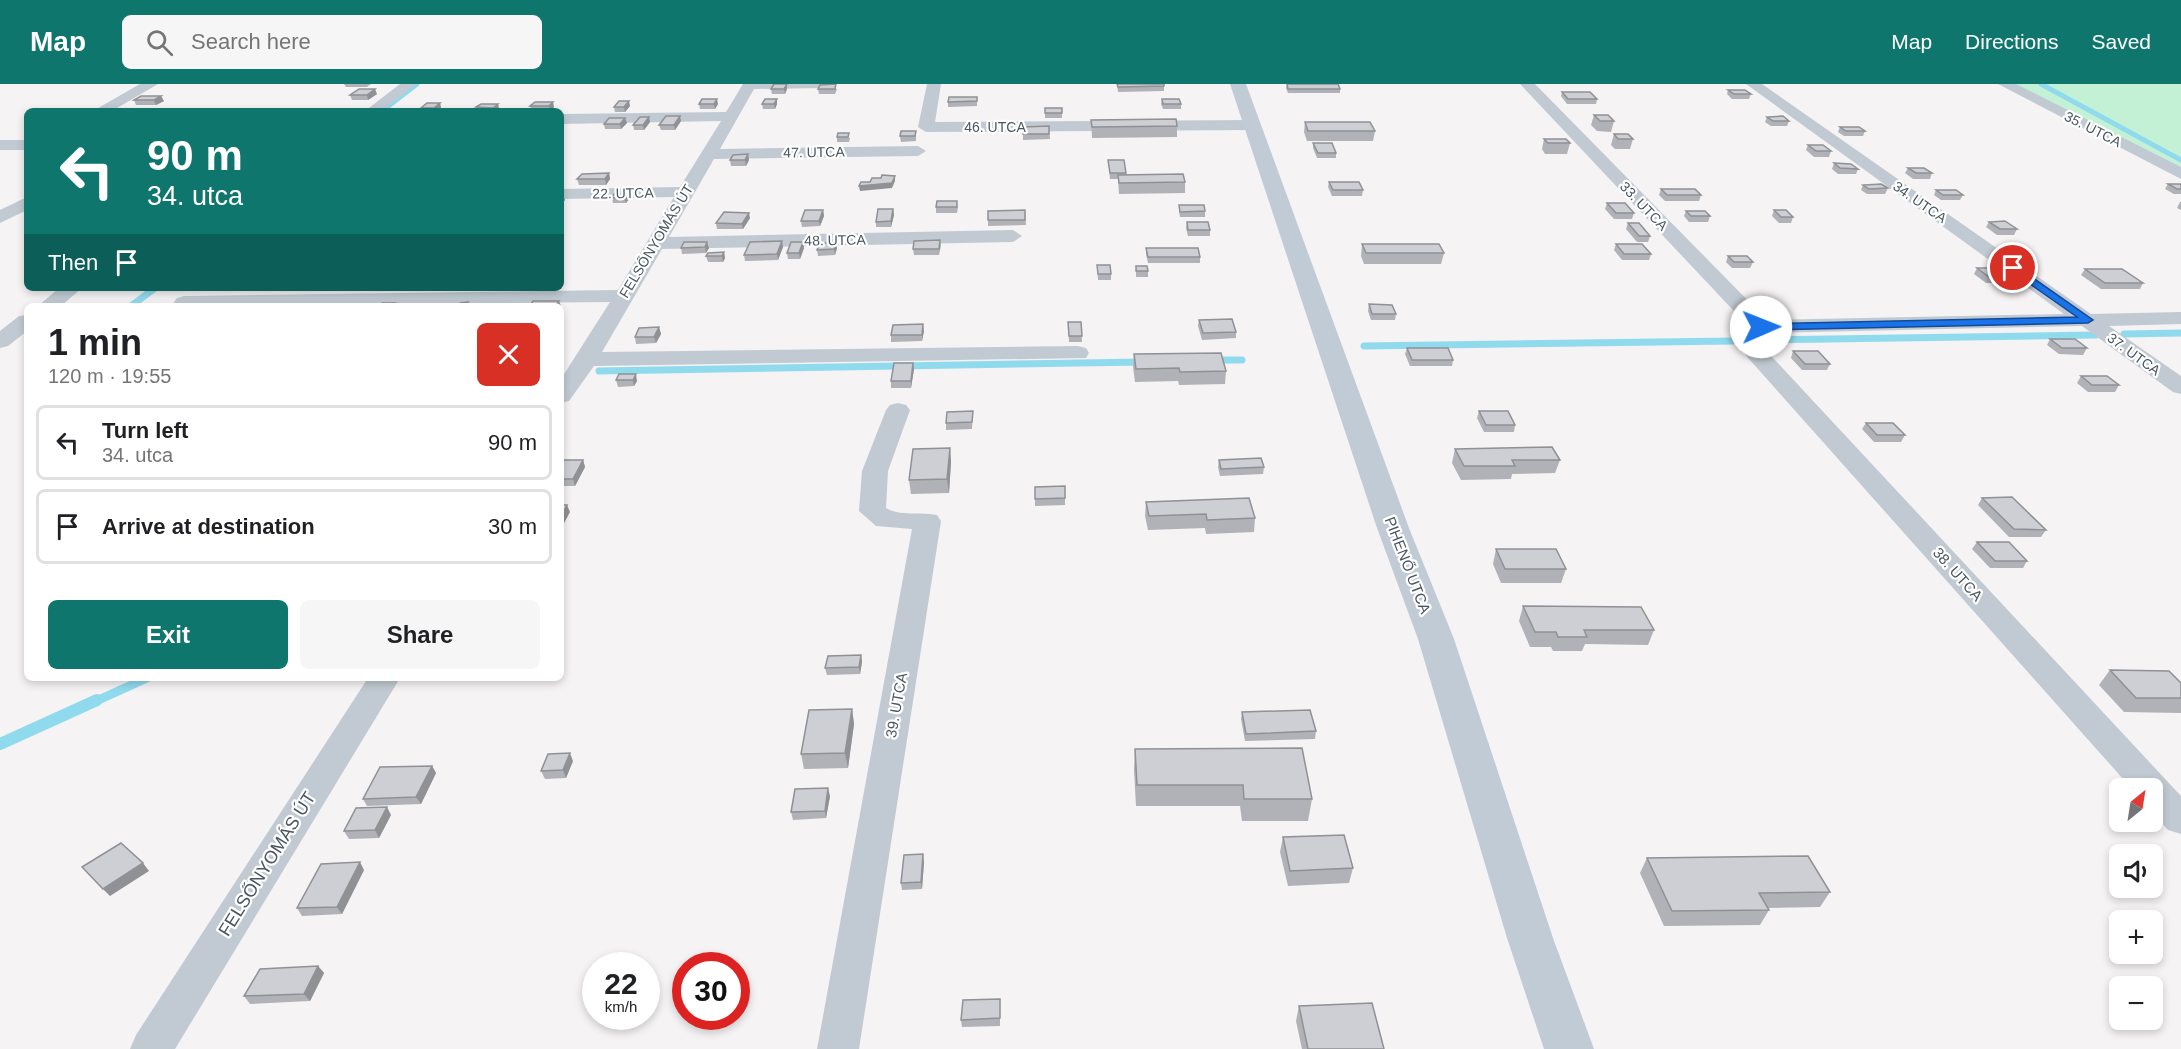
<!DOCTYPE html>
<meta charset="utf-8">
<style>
body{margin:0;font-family:Helvetica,sans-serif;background:#f6f6f6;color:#202124;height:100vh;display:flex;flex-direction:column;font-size:22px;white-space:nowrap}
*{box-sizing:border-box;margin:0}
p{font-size:20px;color:#757577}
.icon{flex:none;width:33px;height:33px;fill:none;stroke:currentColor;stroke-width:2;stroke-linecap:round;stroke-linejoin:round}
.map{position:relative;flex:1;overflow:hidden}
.sheet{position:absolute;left:24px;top:219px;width:540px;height:378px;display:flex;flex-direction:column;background:#fff;border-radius:9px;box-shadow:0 3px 9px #0003}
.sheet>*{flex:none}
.top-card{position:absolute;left:24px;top:24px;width:540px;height:183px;border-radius:9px;box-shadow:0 3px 9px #0003;background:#0f766e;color:#fff;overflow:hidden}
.needle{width:39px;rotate:30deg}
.fabs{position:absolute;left:2109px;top:694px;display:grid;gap:12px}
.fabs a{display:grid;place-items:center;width:54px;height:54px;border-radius:9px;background:#fff;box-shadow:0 3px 9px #0003;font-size:30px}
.speed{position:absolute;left:582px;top:868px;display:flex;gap:12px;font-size:30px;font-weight:700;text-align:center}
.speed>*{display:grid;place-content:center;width:78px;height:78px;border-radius:50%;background:#fff;box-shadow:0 3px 9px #0003;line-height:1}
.speed small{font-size:15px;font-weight:400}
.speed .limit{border:9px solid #d22;background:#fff;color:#111}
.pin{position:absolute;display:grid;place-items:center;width:51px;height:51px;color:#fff;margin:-26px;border:3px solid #fff;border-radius:50%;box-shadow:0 2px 6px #0007}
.me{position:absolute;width:66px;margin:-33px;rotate:89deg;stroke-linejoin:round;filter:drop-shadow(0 0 4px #0008)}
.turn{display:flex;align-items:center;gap:21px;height:126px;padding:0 24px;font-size:27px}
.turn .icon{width:78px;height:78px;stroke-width:2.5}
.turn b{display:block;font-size:42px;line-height:51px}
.then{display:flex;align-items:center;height:57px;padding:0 24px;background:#0003;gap:12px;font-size:22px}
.round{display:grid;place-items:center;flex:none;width:63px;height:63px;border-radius:9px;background:#f6f6f6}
.headline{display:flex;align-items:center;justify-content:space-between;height:102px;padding:0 24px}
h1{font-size:36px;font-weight:700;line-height:45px}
.button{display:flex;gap:12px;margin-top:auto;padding:12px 24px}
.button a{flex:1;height:69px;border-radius:9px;background:#0f766e;color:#fff;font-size:24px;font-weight:700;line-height:69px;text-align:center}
.button a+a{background:#f6f6f6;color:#202124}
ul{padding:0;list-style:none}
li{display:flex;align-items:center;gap:18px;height:75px;margin:0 12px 9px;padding:0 12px;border:3px solid #e0e0e0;border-radius:9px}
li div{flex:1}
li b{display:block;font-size:22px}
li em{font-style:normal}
header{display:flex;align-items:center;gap:36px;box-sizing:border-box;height:84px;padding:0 30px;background:#0f766e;color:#fff}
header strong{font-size:28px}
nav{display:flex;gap:33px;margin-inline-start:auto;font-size:21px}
.search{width:420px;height:54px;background:#f6f6f6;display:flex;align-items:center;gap:15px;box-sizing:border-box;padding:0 21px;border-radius:9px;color:#757577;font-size:22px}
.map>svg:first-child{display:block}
</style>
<header>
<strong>Map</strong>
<div class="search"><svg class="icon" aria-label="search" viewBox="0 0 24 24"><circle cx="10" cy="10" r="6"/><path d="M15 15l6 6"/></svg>Search here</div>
<nav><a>Map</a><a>Directions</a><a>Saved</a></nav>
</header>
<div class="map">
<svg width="2181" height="965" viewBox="0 0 2181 965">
<rect width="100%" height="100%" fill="#f5f3f3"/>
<path fill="#c3f1d5" d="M2014,0H2181V85Z"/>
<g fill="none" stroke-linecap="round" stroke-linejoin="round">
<path stroke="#90daee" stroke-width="5" d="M2041,0L2181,76
M382,27L417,0"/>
<path stroke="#90daee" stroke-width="7" d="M131,222L155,204
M2124,250L2181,249
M1768,256L2096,251
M1364,262L1732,257
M1211,276H1242
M599,287L1143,278"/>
<path stroke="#90daee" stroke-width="9" d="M94,618L147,594"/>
<path stroke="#90daee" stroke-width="12" d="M0,660L97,616"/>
<path fill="#c1cad2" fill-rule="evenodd" d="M140,0H158L112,27H93Z
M400,0H416L382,27H365Z
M743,0H832L825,4L754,5L720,65L918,62L926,67L918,72L714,75L669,153L1013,146L1022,152L1013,158L662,165L602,268L1078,262L1086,264L1089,269L1086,274L594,282L569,317L561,319V295L610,218L176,222L174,218L177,214L184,212L618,206L674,113L561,115V105L680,103L721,37L561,40V30L726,28Z
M927,0H941L935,38L1252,36L1260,41L1252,46L926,48L918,43Z
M1520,0H1535L1767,236L2064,230L1746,0H1762L2091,230L2181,228V240L2109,242L2181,292V310L2173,308L2082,242L1767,249L1761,261L2181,712V750L2168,746L2152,728V705H2132L1742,267L1739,262L1742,250L1749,243Z
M1998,0H2016L2181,83V95Z
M0,56H27V66H0Z
M27,113V126L0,139V126Z
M59,204H82L61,222H38Z
M27,231V247L8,262L0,264V247L19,232Z
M898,319L906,321L910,326L888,387L886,424C900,433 920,427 937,431L941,437L859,965H817L912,445L876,442L859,427L862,387L886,326L890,321Z
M368,594H400L175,965H130L136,951Z"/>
<path fill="#c1cbd6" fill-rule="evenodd" d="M1230,0H1246L1409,444L1454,555L1553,854L1594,965H1544L1507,854L1418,555L1377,444Z"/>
</g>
<path fill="#b0b2b7" d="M344,0H371L367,3H346Z
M787,0V5L785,10H772L771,5Z
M1117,0H1164V7L1118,8Z
M1287,0L1340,5V9H1288L1286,4Z
M820,1L837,5L835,10H819L818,5Z
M1728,6L1751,10L1749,15H1732L1727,10Z
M1562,8L1597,15L1596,20H1567L1561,12Z
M377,10L368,16H352L350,11Z
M141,12L164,17L156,21H136L134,16Z
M977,13V22L948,23V18Z
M777,15V20L775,25H763L762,20Z
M1162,15L1181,20V25H1163L1161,20Z
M535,18L554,23L550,27H532L530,22Z
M440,19L441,24L438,27H422L421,24Z
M498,20L499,25L496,27H477L476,23Z
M699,20H718L715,25H700Z
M630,22L625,28H615L614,23Z
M1045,24H1062V34H1045Z
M1594,31L1614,37L1611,48L1597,47L1591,41Z
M649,33L650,38L644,46H634L633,41Z
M1767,33L1789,37L1787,42H1771L1765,38Z
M625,34L627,39L621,45H605L604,40Z
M1091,36L1177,42V53L1092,54Z
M681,37L675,46H661L659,41Z
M1305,38L1375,47L1373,57H1307L1304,48Z
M1049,42L1050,55L1023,56V43Z
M1840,43L1865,47L1863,52H1844L1838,48Z
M916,47V57L901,58L900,52Z
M838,49L850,54L849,58H837V53Z
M1614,50L1633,55L1630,65H1615L1611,61Z
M1544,55L1570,59L1567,70H1545L1542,65Z
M1313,59L1336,69V74H1317L1313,64Z
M1808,61L1831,67L1829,73H1814L1806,66Z
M748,70L749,76L746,82H731L730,76Z
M1108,76H1124L1126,91L1185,98V109L1119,110L1118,95H1110Z
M1834,79L1858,85L1856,90H1838L1832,85Z
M1908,84L1932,89L1930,95H1913L1905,89Z
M609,89L610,95L606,101H579L577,95Z
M1329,98L1363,106L1362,112H1332L1328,103Z
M2168,100H2181V110H2174L2165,105Z
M1863,101L1888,104L1885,110H1867L1861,106Z
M1661,105L1701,111L1699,117H1665L1659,111Z
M1936,106L1963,111L1960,116H1941L1934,111Z
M614,110L629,115L626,119H613L612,114Z
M2180,118H2181V126L2177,124Z
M1607,119L1634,129L1632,135H1614L1605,125Z
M1179,121L1205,127V133H1180L1179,127Z
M936,123H958L957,129H936Z
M893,125L894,131L891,143H876V138Z
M823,126L824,132L820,142L802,143L801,137Z
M1025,126L1026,141L988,142V127Z
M1774,126L1793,133L1791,139H1779L1772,132Z
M1686,127L1710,132L1708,138H1689L1684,132Z
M750,134L743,145H717L716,139Z
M1187,138L1210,146V152H1188L1186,144Z
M1989,138L2017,145L2014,151H1997L1986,143Z
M1628,139L1650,152L1648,158H1637L1626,145Z
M940,156L941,162L939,171H914L913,165Z
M782,157L783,163L778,176L745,177L744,171Z
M803,158L804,164L800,175H788L787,169Z
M1362,160L1444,169L1441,180H1364L1361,172Z
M1616,160L1651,170L1649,176H1622L1614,166Z
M681,164H709L706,169L682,170Z
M837,164L835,171L818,172L817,166Z
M1146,164L1200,173V179H1148L1146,170Z
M724,168L725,174L723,178H708L706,172Z
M1728,172L1753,178L1750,184H1732L1726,178Z
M1097,181L1111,190V196H1098Z
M1136,182L1148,187V193H1136Z
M1977,184L2003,193L2000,199H1986L1974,190Z
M2085,185L2143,199L2140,205H2101L2081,191Z
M217,204H234L232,206H218Z
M1369,220L1396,230L1395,236H1371L1368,227Z
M1199,236L1236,248V254L1202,256L1198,242Z
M1068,238H1081L1082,258H1069Z
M659,243L661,250L656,259L636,260L635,253Z
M924,247L922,257L891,258V251Z
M2050,255L2087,264L2083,271L2059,270L2047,261Z
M1407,264L1453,276L1452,282H1410L1405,270Z
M1793,267L1830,280L1827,286H1802L1791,274Z
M1134,270L1226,287L1225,300L1179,301L1178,297L1135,298L1133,283Z
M914,285L911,304H891V297Z
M619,290L637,297L634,302L618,303L616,296Z
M2081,292L2119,301L2115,308H2088L2077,299Z
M973,327L972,345L946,346V339Z
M1479,327L1515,341L1514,348H1484L1477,334Z
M1866,339L1905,351L1901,358H1874L1862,345Z
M950,364L951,378L949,409L911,410L909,396Z
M1455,365L1560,376L1555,389L1512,390L1511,395L1461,396L1452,379Z
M561,376H583L585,383L575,402H561Z
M1219,376L1264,383L1263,390L1220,392L1218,383Z
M1065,402V421L1035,422V403Z
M1982,414L2046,446L2041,453H2009L1978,421Z
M1146,418L1255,434L1254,448L1206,450L1205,444L1148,446L1145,432Z
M1977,458L2027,477L2023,484H1990L1972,465Z
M1496,465L1566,485L1561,499H1501L1493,480Z
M1523,522L1654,546L1648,561L1585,560L1582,567H1553L1551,563H1530L1519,537Z
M861,571L862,578L860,590L827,591L825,584Z
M2110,586L2181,599V629L2124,628L2099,601Z
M852,625L854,640L848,684L804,685L801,670Z
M1242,628L1316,647L1315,655L1245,657L1241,635Z
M1135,665L1312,715L1308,737H1242L1240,722H1136L1134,686Z
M573,677L566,694L545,695L541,687Z
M432,682L436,689L421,720L367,722L363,715Z
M830,712L826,734L793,736L791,728Z
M391,731L379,754L349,755L344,747Z
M1283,753L1353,784L1349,799L1288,802L1280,768Z
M1647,774L1830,808L1820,823L1768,824L1769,826L1760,841L1664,842L1640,789Z
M924,778L922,805L902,806L901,799Z
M364,786L342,830L302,832L297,824Z
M318,882L324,889L310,917L250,920L244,912Z
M1000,915V942L962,943L961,936Z
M1299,922L1384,965H1302L1296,937Z"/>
<path fill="#909195" d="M787,0V5L785,10L784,5Z
M375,5L377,10L368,16L367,11Z
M161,12L164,17L156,21L154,16Z
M717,15L718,20L715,25L714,20Z
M777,15V20L775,25L774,20Z
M629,17L630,22L625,28L624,23Z
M553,18L554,23L550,27L549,22Z
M440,19L441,24L438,27H435L434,24Z
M498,20L499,25L496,27H494L493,24Z
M680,32L681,37L675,46L674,41Z
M649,33L650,38L644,46L643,41Z
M625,34L627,39L621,45L620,40Z
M748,70L749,76L746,82L745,76Z
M609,89L610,95L606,101L605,95Z
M895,92V97L892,104L860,107L859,102Z
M627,110L629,115L626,119L624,113Z
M563,111L565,116L562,120L561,113Z
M893,125L894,131L891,143V137Z
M823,126L824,132L820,142L819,137Z
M749,129L750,134L743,145L742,140Z
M782,157L783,163L778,176L777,170Z
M707,158L709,164L706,169L705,163Z
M803,158L804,164L800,175L799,169Z
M836,159L837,164L835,171L834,165Z
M724,168L725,174L723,178L722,172Z
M559,217L561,222H555Z
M923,240L924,247L922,257V251Z
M659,243L661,250L656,259L654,253Z
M913,279L914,285L911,304V297Z
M636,290L637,297L634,302L633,296Z
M950,364L951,378L949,409L947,395Z
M583,376L585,383L575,402L573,395Z
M567,421L570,428L562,443L561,438V433Z
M861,571L862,578L860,590L859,583Z
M852,625L854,640L848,684L845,669Z
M570,669L573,677L566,694L563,686Z
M432,682L436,689L421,720L416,713Z
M828,704L830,712L826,734L825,727Z
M387,723L391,731L379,754L375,746Z
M923,770L924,778L922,805L921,798Z
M360,778L364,786L342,830L337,823Z
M143,779L149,787L110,812L103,805Z
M318,882L324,889L310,917L304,910Z"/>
<path fill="#cdcfd5" stroke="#909195" stroke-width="1.5" d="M774,0H787L784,5H771Z
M836,0L835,5H818L820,1Z
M1117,0H1164V2L1118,3Z
M1287,0H1338L1340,5H1288Z
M359,5H375L367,11H350Z
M1728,6H1745L1751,10H1734Z
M1562,8H1590L1597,15H1568Z
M141,12H161L154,16H134Z
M949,13H977V17L948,18Z
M702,15H717L714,20H699Z
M765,15H777L774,20H762Z
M1162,15H1179L1181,20H1163Z
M619,17H629L624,23H614Z
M535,18H553L549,22H530Z
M427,19H440L434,24H421Z
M481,20H498L493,24L476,23Z
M1045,24H1062V29H1045Z
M1594,31H1608L1614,37H1600Z
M666,32H680L674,41H659Z
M1783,32L1789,37H1773L1767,33Z
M640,33H649L643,41H633Z
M609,34H625L620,40H604Z
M1176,35L1177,42L1092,43L1091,36Z
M1305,38H1370L1375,47H1308Z
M1049,42V50H1023V43Z
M1840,43H1859L1865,47H1846Z
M901,47H916L915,52H900Z
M838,49H849L848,53H837Z
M1614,50H1628L1633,55H1618Z
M1544,55H1566L1570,59H1548Z
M1313,59H1332L1336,69H1318Z
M1808,61H1823L1831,67H1816Z
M748,70L745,76H730L733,71Z
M1108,76H1124L1126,89H1110Z
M1834,79L1851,80L1858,85L1840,84Z
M1908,84H1924L1932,89H1916Z
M609,89L605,95H577L582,90Z
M1183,90L1185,98L1119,99L1118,91Z
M882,91L895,92L892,99L859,102L861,98H870L872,94H881Z
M1329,98H1359L1363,106H1333Z
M1881,100L1888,104L1869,105L1863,101Z
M2168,100H2181V105H2177Z
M1661,105H1695L1701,111H1667Z
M1936,106H1956L1963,111H1943Z
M614,110H627L624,113L612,114Z
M937,117H957V123H936Z
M1607,119H1625L1634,129H1616Z
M1179,121H1204L1205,127L1180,128Z
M878,125H893L891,137L876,138Z
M805,126H823L819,137H801Z
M1025,126V136H988V127Z
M1774,126H1786L1793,133H1781Z
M1686,127H1705L1710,132H1691Z
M724,128L749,129L742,140L716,139Z
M2005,137L2017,145H2000L1989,138Z
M1187,138H1208L1210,146H1188Z
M1628,139H1639L1650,152H1639Z
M940,156L939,165H913L914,157Z
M782,157L777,170L744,171L750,158Z
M684,158H707L705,163L681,164Z
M791,158H803L799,169H787Z
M820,159H836L834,165L817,166Z
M1362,160H1439L1444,169H1366Z
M1616,160H1642L1651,170H1624Z
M1146,164H1198L1200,173H1148Z
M724,168L722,172H706L708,169Z
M1728,172H1747L1753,178H1734Z
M1097,181H1110L1111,190H1098Z
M1136,182H1147L1148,187H1136Z
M1977,184H1992L2003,193H1989Z
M2085,185H2122L2143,199H2105Z
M533,217H559L555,222H530Z
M468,218L465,222H457L460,219Z
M382,219H395L391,222H379Z
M1369,220L1392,221L1396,230H1372Z
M303,221H324L322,222H302Z
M1232,235L1236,248L1203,249L1199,236Z
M1068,238H1081L1082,252H1069Z
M923,240L922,251H891L893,241Z
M659,243L654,253H635L639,244Z
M2050,255H2075L2087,264H2062Z
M1407,264H1448L1453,276H1412Z
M1793,267H1818L1830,280H1805Z
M1221,269L1226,287L1180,288L1179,284L1136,285L1134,270Z
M894,279H913L911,297H891Z
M619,290H636L633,296H616Z
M2081,292H2107L2119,301H2092Z
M973,327L972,338L946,339L947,328Z
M1479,327H1508L1515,341H1486Z
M1866,339H1893L1905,351H1877Z
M1552,363L1560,376H1512L1515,382H1464L1455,365Z
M950,364L947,395L909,396L913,365Z
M1261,374L1264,383L1221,385L1219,376Z
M561,376H583L573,395H561Z
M1065,402V414L1035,415V403Z
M2012,413L2046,446L2014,445L1982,414Z
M1249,414L1255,434L1207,436L1206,430L1149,432L1146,418Z
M561,421H567L561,433Z
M1977,458H2009L2027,477H1995Z
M1496,465H1556L1566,485H1505Z
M1523,522L1641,523L1654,546H1584L1587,553H1558L1556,548H1535Z
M861,571L859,583L825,584L828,572Z
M2110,586L2169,587L2181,599V614H2136Z
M852,625L845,669L801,670L809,626Z
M1310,626L1316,647L1246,650L1242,628Z
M1302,664L1312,715H1244L1243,701H1137L1135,665Z
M570,669L563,686L541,687L548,670Z
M432,682L416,713L363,715L380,683Z
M828,704L825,727L791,728L795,705Z
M387,723L375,746L344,747L356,724Z
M1344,751L1353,784L1290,787L1283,753Z
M121,759L143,779L103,805L82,783Z
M923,770L921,798L901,799L904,771Z
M1808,772L1830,808L1759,809L1769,826L1672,827L1647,774Z
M360,778L337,823L297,824L321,780Z
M318,882L304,910L244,912L260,885Z
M1000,915V934L961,936L963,916Z
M1372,919L1384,965H1308L1299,922Z"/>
<path fill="#1a73e8" stroke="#114b97" stroke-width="1.5" d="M2010,182H2016L2093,236L2088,239L1761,246L1756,243L1761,240L2077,233L2010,186Z"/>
<g text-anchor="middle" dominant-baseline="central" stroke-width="4.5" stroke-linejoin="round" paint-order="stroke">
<g font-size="14" fill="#4a5661" stroke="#fff">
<text x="995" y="43">46. UTCA</text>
<text transform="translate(2093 45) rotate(27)">35. UTCA</text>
<text transform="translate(814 68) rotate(-1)">47. UTCA</text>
<text transform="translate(623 109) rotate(-1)">22. UTCA</text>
<text transform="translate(1920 118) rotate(35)">34. UTCA</text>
<text transform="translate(1644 122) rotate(46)">33. UTCA</text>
<text transform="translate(835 156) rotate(-1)">48. UTCA</text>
<text transform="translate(656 157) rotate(-59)">FELSŐNYOMÁS ÚT</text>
<text transform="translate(2134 270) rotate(36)">37. UTCA</text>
</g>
<g font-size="15" fill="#4a5661" stroke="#fff">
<text transform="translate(1408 481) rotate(69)">PIHENŐ UTCA</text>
<text transform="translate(1958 490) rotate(48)">38. UTCA</text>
<text transform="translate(896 621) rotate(-80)">39. UTCA</text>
</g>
<g font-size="18" fill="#4a5661" stroke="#fff">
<text transform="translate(267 780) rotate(-58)">FELSŐNYOMÁS ÚT</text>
</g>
</g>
</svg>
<div class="fabs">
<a><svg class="needle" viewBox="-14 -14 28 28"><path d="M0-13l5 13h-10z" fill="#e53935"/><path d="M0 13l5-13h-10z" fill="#757577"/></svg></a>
<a><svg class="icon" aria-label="sound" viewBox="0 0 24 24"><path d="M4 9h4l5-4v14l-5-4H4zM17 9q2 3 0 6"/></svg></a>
<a>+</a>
<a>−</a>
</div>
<div class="speed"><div>22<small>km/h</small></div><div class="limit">30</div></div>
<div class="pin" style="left:2013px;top:184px;background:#d93025"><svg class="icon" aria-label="arrive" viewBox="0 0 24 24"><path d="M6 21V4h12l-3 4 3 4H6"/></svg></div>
<svg class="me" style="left:1761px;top:243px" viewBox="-20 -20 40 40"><circle r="19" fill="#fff"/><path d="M0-13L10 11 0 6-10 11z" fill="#1a73e8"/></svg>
<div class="top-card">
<div class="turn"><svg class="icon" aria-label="left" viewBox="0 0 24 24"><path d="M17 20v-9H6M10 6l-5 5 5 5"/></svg><div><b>90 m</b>34. utca</div></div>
<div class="then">Then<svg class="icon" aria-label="arrive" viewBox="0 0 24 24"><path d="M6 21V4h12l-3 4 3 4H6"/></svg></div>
</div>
<section class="sheet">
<div class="headline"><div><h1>1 min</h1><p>120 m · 19:55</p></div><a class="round" style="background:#d93025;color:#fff"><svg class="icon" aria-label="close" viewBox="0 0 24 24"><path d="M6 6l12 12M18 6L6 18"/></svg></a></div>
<ul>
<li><svg class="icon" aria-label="left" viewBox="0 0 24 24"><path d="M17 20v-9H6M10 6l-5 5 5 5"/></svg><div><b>Turn left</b><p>34. utca</p></div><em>90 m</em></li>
<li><svg class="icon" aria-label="arrive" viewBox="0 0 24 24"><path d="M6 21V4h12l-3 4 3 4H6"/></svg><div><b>Arrive at destination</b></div><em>30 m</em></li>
</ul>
<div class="button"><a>Exit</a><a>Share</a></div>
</section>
</div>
